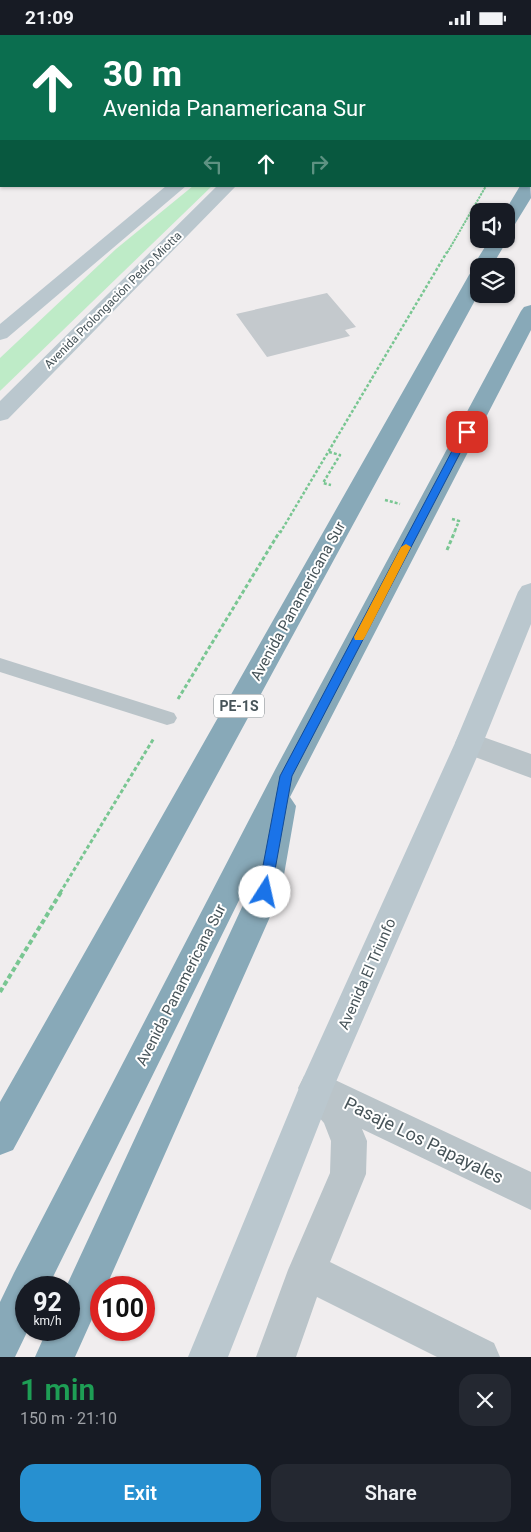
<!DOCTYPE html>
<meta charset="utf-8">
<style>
body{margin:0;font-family:Roboto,sans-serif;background:#242831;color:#f1f3f6;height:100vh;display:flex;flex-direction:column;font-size:19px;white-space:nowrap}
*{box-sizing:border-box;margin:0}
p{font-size:16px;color:#9ea1a6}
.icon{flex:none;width:28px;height:28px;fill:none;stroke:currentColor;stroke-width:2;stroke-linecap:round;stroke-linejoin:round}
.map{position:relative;height:1322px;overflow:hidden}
.side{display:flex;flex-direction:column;background:#171b24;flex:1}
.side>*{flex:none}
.hud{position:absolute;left:0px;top:0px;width:531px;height:152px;box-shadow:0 1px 4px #0004;background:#0b6e4f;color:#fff;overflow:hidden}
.tools{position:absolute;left:470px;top:168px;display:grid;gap:10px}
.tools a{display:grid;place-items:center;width:45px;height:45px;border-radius:10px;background:#171b24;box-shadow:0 1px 4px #0004;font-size:25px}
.speed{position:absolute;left:15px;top:1241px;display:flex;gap:10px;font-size:25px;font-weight:700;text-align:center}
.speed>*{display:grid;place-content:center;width:65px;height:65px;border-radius:50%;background:#171b24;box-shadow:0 1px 4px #0004;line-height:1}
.speed small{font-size:12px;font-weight:400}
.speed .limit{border:8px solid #d22;background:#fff;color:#111}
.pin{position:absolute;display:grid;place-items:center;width:42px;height:42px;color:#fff;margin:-21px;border-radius:10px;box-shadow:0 2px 8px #0006}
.me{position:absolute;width:55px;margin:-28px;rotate:10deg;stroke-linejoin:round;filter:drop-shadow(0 0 4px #0008)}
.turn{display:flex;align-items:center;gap:18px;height:105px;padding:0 20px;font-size:22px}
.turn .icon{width:65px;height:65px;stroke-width:2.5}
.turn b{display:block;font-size:35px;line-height:42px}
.lanes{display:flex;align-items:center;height:48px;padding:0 20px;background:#0003;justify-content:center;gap:25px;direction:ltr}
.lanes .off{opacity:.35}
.round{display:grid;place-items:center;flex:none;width:52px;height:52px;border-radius:15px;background:#242831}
.headline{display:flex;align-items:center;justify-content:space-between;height:85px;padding:0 20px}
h1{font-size:30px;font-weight:600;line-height:38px;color:#1e9e55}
.button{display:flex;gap:10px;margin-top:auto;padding:10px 20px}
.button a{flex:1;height:58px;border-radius:15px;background:#2790d0;color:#fff;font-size:20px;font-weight:600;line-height:58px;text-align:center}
.button a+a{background:#242831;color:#f1f3f6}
.status{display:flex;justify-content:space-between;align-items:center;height:35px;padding:0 25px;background:#171b24;direction:ltr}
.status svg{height:14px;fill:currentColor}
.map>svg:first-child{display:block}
</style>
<div class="status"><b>21:09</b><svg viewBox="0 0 49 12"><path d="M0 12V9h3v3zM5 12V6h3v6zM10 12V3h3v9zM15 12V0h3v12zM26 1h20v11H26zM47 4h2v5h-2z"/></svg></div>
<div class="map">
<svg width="531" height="1322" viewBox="0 0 531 1322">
<rect width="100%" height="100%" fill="#f0edee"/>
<path fill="#beebc7" d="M193,151H212L0,356V323L116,214Z"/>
<path fill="#c4c9cd" d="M327,258L356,292L345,295L350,301L267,322L236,279Z"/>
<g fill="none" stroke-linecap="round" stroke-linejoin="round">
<path stroke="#79c692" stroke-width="2" stroke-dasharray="2.5 1" stroke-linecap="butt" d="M530,51L531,49
M447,218L486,151"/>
<path stroke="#79c692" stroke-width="2.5" stroke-dasharray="3 2" stroke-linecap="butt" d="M329,417L340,420L323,448L331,450
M385,465L400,469
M452,484L459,486L454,498
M280,498L447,217"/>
<path stroke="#79c692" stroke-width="3" stroke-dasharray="4 2.5" stroke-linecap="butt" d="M447,515L455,496
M178,664L280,496
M60,858L154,703"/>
<path stroke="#79c692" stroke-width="4" stroke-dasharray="5 3" stroke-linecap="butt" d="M0,957L61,857"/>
<path fill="#bac4c9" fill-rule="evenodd" d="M0,623L174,678L177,683L174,688L167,690L0,637Z"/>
<path fill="#bac4c9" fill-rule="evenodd" d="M181,0H198V1H182Z
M469,697L531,719V743L459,716L455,708L459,700Z
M316,1036L531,1137V1175L362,1094L367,1106L366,1139L330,1227L494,1308L500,1322H437L317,1262L296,1322H256L288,1235L330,1138L331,1106L324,1088L304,1065L298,1053L304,1041Z"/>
<path fill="#bac7ce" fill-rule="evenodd" d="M166,151H186L7,303L0,305V289Z
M217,151H236L8,384L0,386V366Z
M531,548V589L483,708L332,1056L228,1322H188L304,1041L455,708L518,557L522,551Z"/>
<path fill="#88a9b8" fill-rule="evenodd" d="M530,106H531L530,119Z
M530,146L531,163L512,194L506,195L505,176L520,151H530Z
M506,201L508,204L492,231H479V258L13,1115L0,1120V1067L469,240L472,236L476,235L473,231L490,204H506Z
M531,270V295L290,762L296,771L281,857L106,1252H101V1264L75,1322H35L47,1295H69V1252H66L249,857L253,837L48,1252H26V1295H28L15,1322H0V1267L14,1238L276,733L521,276L524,272Z"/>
</g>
<path fill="#1a73e8" stroke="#114b97" d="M467,394L471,397L292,741L271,857L269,861L265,863L260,861L258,857L280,741L462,397Z"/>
<path fill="#f59e0b" d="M406,509L411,512L365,602L363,605H355L354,602L401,512Z"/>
<g text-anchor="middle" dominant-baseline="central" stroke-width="4" stroke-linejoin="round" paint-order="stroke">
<g font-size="12" fill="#475459" stroke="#fff">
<text transform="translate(113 265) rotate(-45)">Avenida Prolongación Pedro Miotta</text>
</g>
<rect fill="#fff" stroke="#7e878b" stroke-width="1" x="214" y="659.5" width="50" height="23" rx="4"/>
<g font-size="14" font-weight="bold" fill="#475459">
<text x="239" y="671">PE-1S</text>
</g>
<g font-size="15" fill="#475459" stroke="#fff">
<text transform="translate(298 566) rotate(-61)">Avenida Panamericana Sur</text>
<text transform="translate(367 939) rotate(-66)">Avenida El Triunfo</text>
<text transform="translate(181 950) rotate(-63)">Avenida Panamericana Sur</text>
</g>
<g font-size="18" fill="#475459" stroke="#fff">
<text transform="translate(424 1105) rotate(26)">Pasaje Los Papayales</text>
</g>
</g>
</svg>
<div class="tools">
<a><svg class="icon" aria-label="sound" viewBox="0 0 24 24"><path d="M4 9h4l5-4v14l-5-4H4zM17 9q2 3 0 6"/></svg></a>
<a><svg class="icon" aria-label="layers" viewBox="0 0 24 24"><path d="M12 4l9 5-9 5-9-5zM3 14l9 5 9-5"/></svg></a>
</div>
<div class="speed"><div>92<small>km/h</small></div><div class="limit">100</div></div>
<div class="pin" style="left:467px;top:397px;background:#d93025"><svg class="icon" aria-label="arrive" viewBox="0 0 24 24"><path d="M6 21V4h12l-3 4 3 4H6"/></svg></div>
<svg class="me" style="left:265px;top:857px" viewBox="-20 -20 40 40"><circle r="19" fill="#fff"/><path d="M0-13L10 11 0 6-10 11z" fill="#1a73e8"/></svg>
<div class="hud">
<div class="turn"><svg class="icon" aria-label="ahead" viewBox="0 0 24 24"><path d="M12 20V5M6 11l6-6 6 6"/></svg><div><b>30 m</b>Avenida Panamericana Sur</div></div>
<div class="lanes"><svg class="icon off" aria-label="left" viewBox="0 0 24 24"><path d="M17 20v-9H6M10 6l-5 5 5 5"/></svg><svg class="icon" aria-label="ahead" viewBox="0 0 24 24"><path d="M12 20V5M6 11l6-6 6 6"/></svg><svg class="icon off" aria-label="right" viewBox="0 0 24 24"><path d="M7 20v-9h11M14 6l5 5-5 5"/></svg></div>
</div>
</div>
<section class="side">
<div class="headline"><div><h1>1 min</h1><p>150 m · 21:10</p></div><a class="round"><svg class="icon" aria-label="close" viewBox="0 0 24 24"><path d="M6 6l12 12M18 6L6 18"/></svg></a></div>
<div class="button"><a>Exit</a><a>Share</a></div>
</section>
